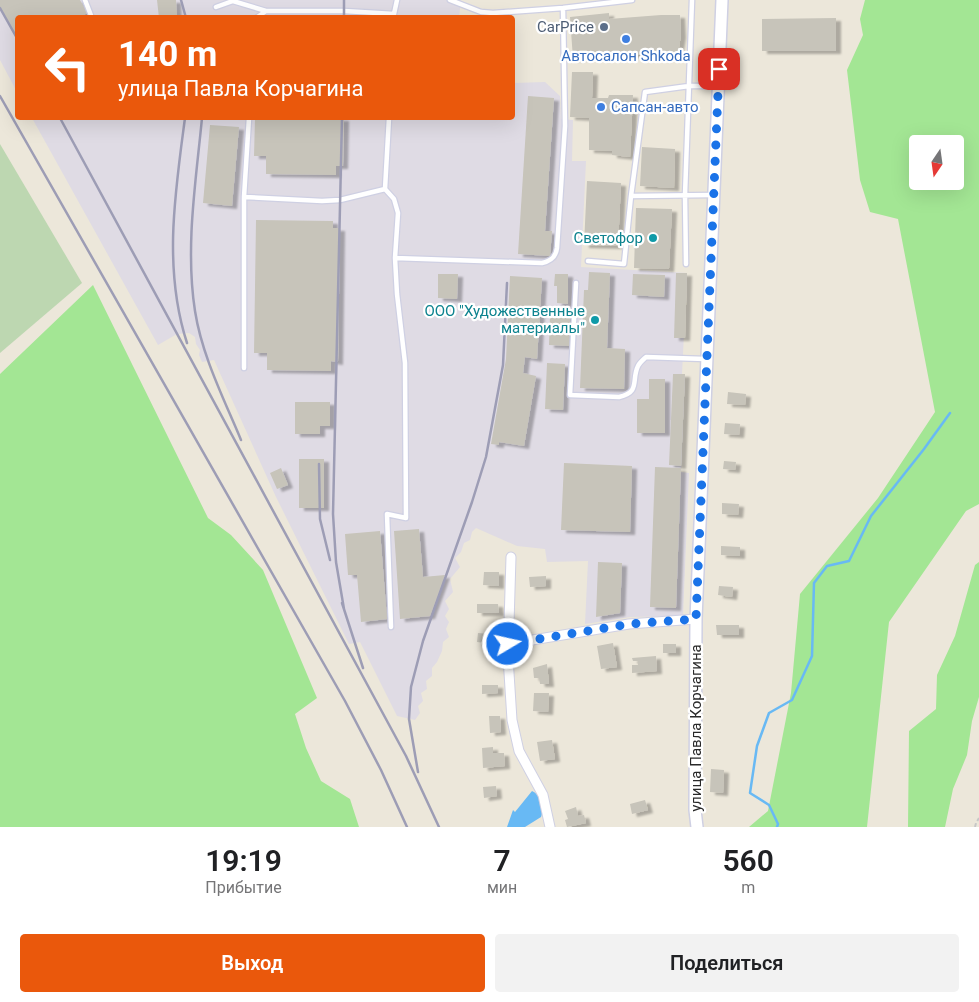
<!DOCTYPE html>
<html lang="ru">
<meta charset="utf-8">
<style>
body{margin:0;font-family:Roboto,sans-serif;background:#f2f2f2;color:#202124;height:100vh;display:flex;flex-direction:column;font-size:19px;white-space:nowrap}
*{box-sizing:border-box;margin:0}
p{font-size:16px;color:#757577}
.icon{flex:none;width:28px;height:28px;fill:none;stroke:currentColor;stroke-width:2;stroke-linecap:round;stroke-linejoin:round}
.map{position:relative;height:827px;overflow:hidden}
.side{display:flex;flex-direction:column;background:#fff;flex:1}
.side>*{flex:none}
.top-card{position:absolute;left:15px;top:15px;width:500px;height:105px;border-radius:5px;box-shadow:0 5px 20px #0002;background:#ea580c;color:#fff;overflow:hidden}
.needle{width:32px;rotate:193deg}
.tools{position:absolute;left:909px;top:135px;display:grid;gap:10px}
.tools a{display:grid;place-items:center;width:55px;height:55px;border-radius:5px;background:#fff;box-shadow:0 5px 20px #0002;font-size:25px}
.pin{position:absolute;display:grid;place-items:center;width:42px;height:42px;color:#fff;margin:-21px;border-radius:10px;box-shadow:0 2px 8px #0006}
.me{position:absolute;width:55px;margin:-28px;rotate:81deg;stroke-linejoin:round;filter:drop-shadow(0 0 4px #0008)}
.turn{display:flex;align-items:center;gap:18px;height:105px;padding:0 20px;font-size:22px}
.turn .icon{width:65px;height:65px;stroke-width:2.5}
.turn b{display:block;font-size:35px;line-height:42px}
.eta{display:flex;justify-content:space-evenly;align-items:center;height:85px;text-align:center}
.eta b{font-size:30px;font-weight:600;line-height:35px}
.cta{display:flex;gap:10px;margin-top:auto;padding:10px 20px}
.cta a{flex:1;height:58px;border-radius:5px;background:#ea580c;color:#fff;font-size:20px;font-weight:600;line-height:58px;text-align:center}
.cta a+a{background:#f2f2f2;color:#202124}
.map>svg:first-child{display:block}
</style>
<div class="map">
<svg width="979" height="827" viewBox="0 0 979 827">
<defs>
<filter id="shadow"><feDropShadow dx="5" dy="3" stdDeviation="1" flood-color="#0004"/></filter>
</defs>
<rect width="100%" height="100%" fill="#ece7da"/>
<path fill="#dfdbe4" d="M0,0H461L459,18H18L17,92L0,60Z
M545,82L560,96L561,119L573,120L572,161H586L581,267L687,273L682,374H685L681,472L689,473L683,616L630,617L585,624L588,561L547,562L545,549L517,546L476,528L472,532L470,540L464,543L461,552L455,558L460,567L450,579L453,592L445,601L449,609L445,616L449,622L446,629L449,637L443,642L442,651L437,662L432,668V676L426,681L427,689L421,693L423,701L418,706L420,713L415,720L397,716L360,642L349,644L276,497L214,360L202,362L199,355L200,350L196,344L195,337L189,333L177,334L158,345L32,118H512L513,83Z"/>
<path fill="#a3e694" fill-rule="evenodd" d="M865,0H979V504L966,511L889,622L867,827H749L768,811L791,693L800,594L878,498L935,412L898,219L870,212L860,180L847,70L863,35L860,19ZM918,144H955V181H918Z
M93,285L208,518L231,535L263,570L317,698L295,714L306,748L321,781L350,799L359,827H0V374Z
M979,562V697L972,721L967,755L953,789L945,827H908L909,731L936,709L937,675L955,636L975,565Z"/>
<path fill="#bdd7b1" d="M0,144L82,283L0,353Z"/>
<path fill="#68b9f4" d="M532,791C541,795 545,808 541,817L525,827H507L513,810L515,812Z"/>
<g fill="none" stroke-linecap="round" stroke-linejoin="round">
<path stroke="#68b9f4" stroke-width="2.5" d="M777,827L778,824L769,805L750,793L757,746L769,713L792,700L812,656L814,583L827,566L849,561L871,516L924,449L950,413"/>
</g>
<path fill="#c7c4ba" filter="url(#shadow)" d="M0,0H80L87,13L79,18H18V41L0,9Z
M157,0H176L177,18H159Z
M609,13V19L661,15H680L681,35L678,54L660,52L612,57V54H601V56L573,59L570,17Z
M836,18V51H762V19Z
M572,72H593L592,98H608L609,95H633L630,157L612,155V151L589,150V118L570,117Z
M528,96L554,98L545,231H552L550,256L518,254Z
M255,118H344L343,166H336V175L266,174V156H254Z
M210,125L239,127L232,206L203,203Z
M642,147L675,149L674,188L640,186Z
M587,181L621,183L618,246L584,245Z
M636,208L672,209L669,269L634,268Z
M256,220L333,221V228H340L338,362L331,361V371L267,370V353H254Z
M589,272L610,273L607,348L625,349L624,389L580,388L584,290H588Z
M676,273H687L685,338H674Z
M438,274H458L457,299L438,298Z
M555,274H568V304L557,303V286H554Z
M633,274L665,275L664,297L632,295Z
M510,276L542,278L537,359L525,357L523,373L536,376L524,446L499,442V445L491,444L506,359Z
M550,314L570,315L569,346L549,345Z
M547,363L565,364L563,410L545,409Z
M673,374H685L681,466L669,465Z
M649,379H665V433H637V399H649Z
M728,392L746,394L745,405L727,404Z
M295,402H330V426H320V434H295Z
M725,423L740,424L739,435L724,434Z
M299,459H324V508H299Z
M724,461L736,462L735,470L723,469Z
M564,463L632,466L630,532L561,530Z
M655,467L681,468L676,608L650,607Z
M281,468L288,485L277,489L270,473Z
M722,503L739,504L738,515L722,514Z
M419,529L423,577L445,575L430,616L400,619L394,531Z
M380,531L387,619L361,622L357,575H348L345,534Z
M721,546L740,547V556L721,555Z
M598,562L622,563L620,613L596,617Z
M484,572H499V586L483,585Z
M546,576V586L530,587L529,577Z
M719,586L733,587L732,597L718,595Z
M477,604H498L499,613H477Z
M716,625H739V635H717Z
M478,633L501,635L500,645L477,642Z
M613,643L617,667L601,669L597,646Z
M663,644H676V653H663Z
M656,656L657,671L632,673V665H638V661H633L632,658Z
M547,664L549,684H540L539,678H534L533,668Z
M482,685H498V693L482,694Z
M534,693H549L548,712L533,711Z
M489,716H500L501,732L490,733Z
M552,740L555,759L540,761L537,742Z
M493,747V753H504L505,766L483,768L482,748Z
M711,769L724,770L723,793L710,792Z
M496,786L497,796L484,798L483,787Z
M645,800L648,810L632,814L630,804Z
M576,807L578,816L584,815L586,823L567,827L565,820L568,819L565,811Z"/>
<g fill="none" stroke-linecap="round" stroke-linejoin="round">
<g stroke="#cfd0e3" stroke-width="7">
<path id="service" d="M85,0L92,18
M450,0L481,12L493,13L563,8L632,0
M216,7L233,1L266,11H344L394,14L397,0
M256,18L266,11
M389,118L385,189L394,199L398,213L395,258L397,294L405,363L406,518L387,514L391,627
M631,196L645,92L689,86H717
M244,197L322,201L340,200L385,189
M395,258L542,263C551,261 556,257 557,248L565,126L563,8
M588,261L624,264L631,196L712,195
M686,264L685,195L692,0
M576,283L570,395L619,397C641,392 631,380 638,366C640,362 644,359 646,357L705,359
M244,368V197L249,118"/>
</g>
<g stroke="#cfd0e3" stroke-width="11">
<path id="minor" d="M511,557L508,657L512,720L519,751L543,795L550,827
M508,644L629,624L696,619"/>
</g>
<g stroke="#cfd0e3" stroke-width="14">
<path id="secondary" d="M697,827L695,810L696,619L722,0"/>
</g>
<path stroke="#c7c7c7" stroke-width="2" stroke-dasharray="4 2.5" stroke-linecap="butt" d="M975,827L976,823L979,818"/>
<use href="#service" stroke="#fff" stroke-width="4.5"/>
<use href="#minor" stroke="#fff" stroke-width="9"/>
<use href="#secondary" stroke="#fff" stroke-width="11"/>
<path stroke="#9d9db5" stroke-width="2.5" d="M181,0L186,18
M0,8L18,40
M344,18V0
M0,96L345,701L381,770L407,827
M60,118L406,756L439,827
M185,118C175,193 163,269 187,343
M202,118C196,181 185,247 195,311C202,356 224,399 241,440
M342,118L333,514L336,562L344,609
M319,464L320,519L330,560
M342,603L363,668
M418,772L409,719L411,687L423,641L472,502L486,457L503,365L507,283"/>
</g>
<g fill="none" stroke-linecap="round" stroke-linejoin="round">
<path stroke="#1a73e8" stroke-width="9" stroke-dasharray="0 16.2" d="M508,644L630,624L696,619L719,69"/>
</g>
<circle fill="#5c6f8a" stroke="#fff" stroke-width="2" cx="604" cy="27" r="5"/>
<g fill="#3f7fe0" stroke="#fff" stroke-width="2">
<circle cx="626" cy="39" r="5"/>
<circle cx="601" cy="107" r="5"/>
</g>
<g fill="#0f9aa8" stroke="#fff" stroke-width="2">
<circle cx="653" cy="238" r="5"/>
<circle cx="595" cy="320" r="5"/>
</g>
<g text-anchor="middle" dominant-baseline="central" stroke-width="4.5" stroke-linejoin="round" paint-order="stroke">
<g font-size="15" fill="#4e5e75" stroke="#fff" text-anchor="end">
<text x="594" y="27">CarPrice</text>
</g>
<g font-size="15" fill="#366cbe" stroke="#fff">
<text x="626" y="56">Автосалон Shkoda</text>
<text x="611" y="107" text-anchor="start">Сапсан-авто</text>
</g>
<g font-size="15" fill="#0d838f" stroke="#fff" text-anchor="end">
<text x="643" y="238">Светофор</text>
<text x="585" y="311">ООО "Художественные<tspan x="585" dy="17">материалы"</tspan></text>
</g>
<g font-size="15" fill="#292929" stroke="#fff">
<text transform="translate(696 728) rotate(-90)">улица Павла Корчагина</text>
</g>
</g>
</svg>
<div class="tools">
<a><svg class="needle" viewBox="-14 -14 28 28"><path d="M0-13l5 13h-10z" fill="#e53935"/><path d="M0 13l5-13h-10z" fill="#757577"/></svg></a>
</div>
<div class="pin" style="left:719px;top:69px;background:#d93025"><svg class="icon" aria-label="arrive" viewBox="0 0 24 24"><path d="M6 21V4h12l-3 4 3 4H6"/></svg></div>
<svg class="me" style="left:508px;top:644px" viewBox="-20 -20 40 40"><circle r="17" fill="#1a73e8" stroke="#fff" stroke-width="3"/><path d="M0-11L8 9 0 5-8 9z" fill="#fff"/></svg>
<div class="top-card">
<div class="turn"><svg class="icon" aria-label="left" viewBox="0 0 24 24"><path d="M17 20v-9H6M10 6l-5 5 5 5"/></svg><div><b>140 m</b>улица Павла Корчагина</div></div>
</div>
</div>
<section class="side">
<div class="eta">
<div><b>19:19</b><p>Прибытие</p></div>
<div><b>7</b><p>мин</p></div>
<div><b>560</b><p>m</p></div>
</div>
<div class="cta"><a>Выход</a><a>Поделиться</a></div>
</section>
